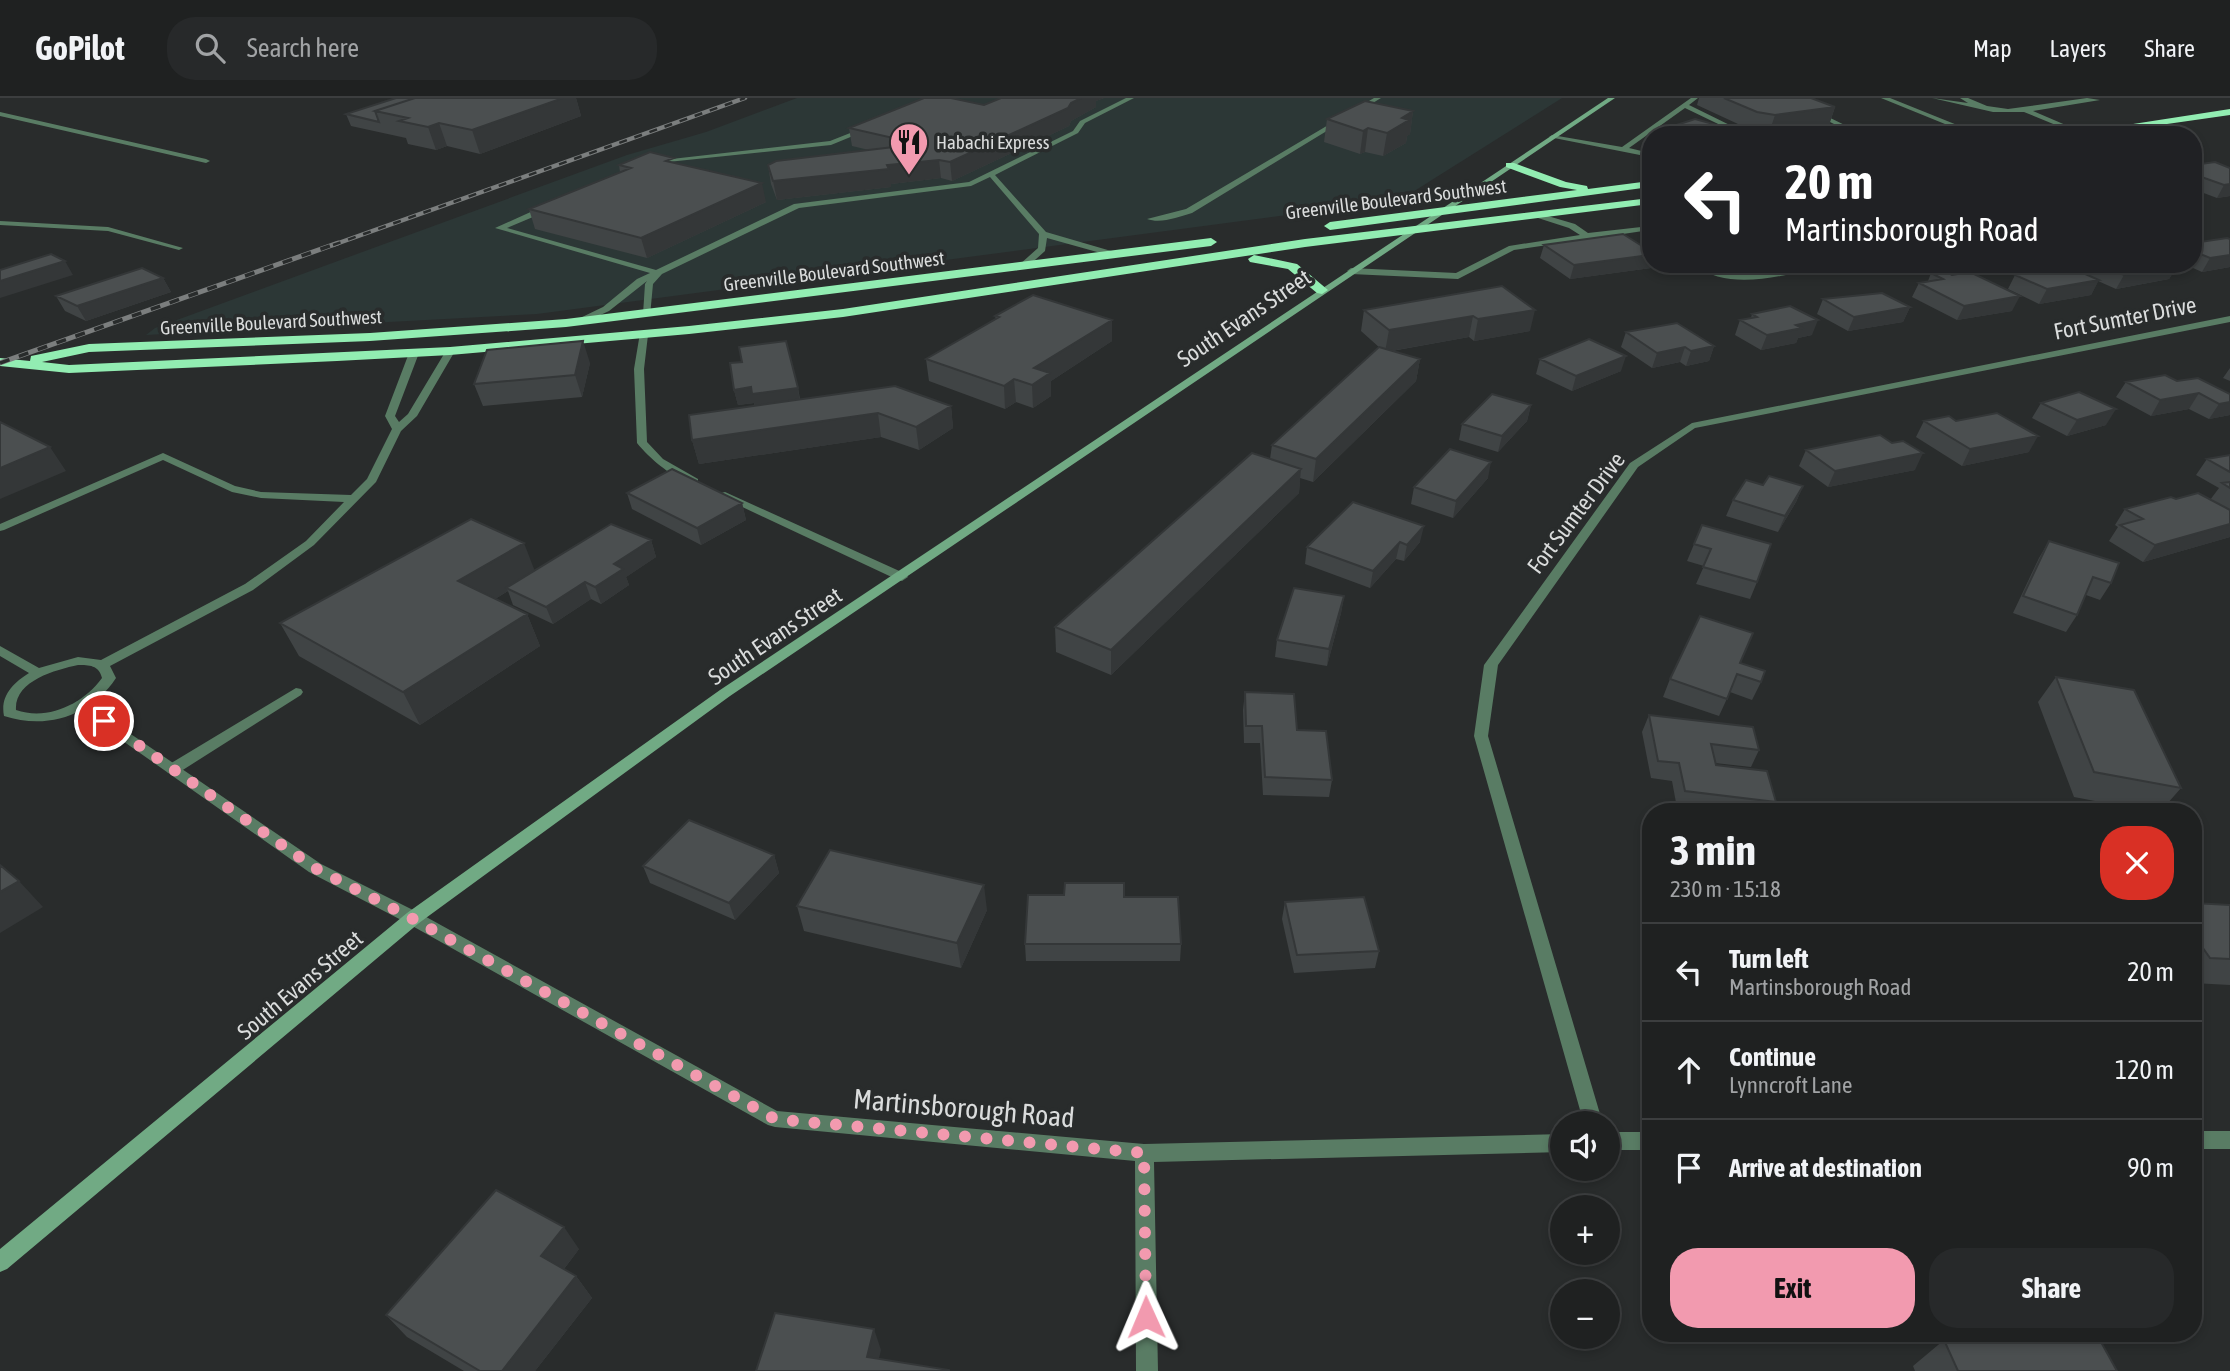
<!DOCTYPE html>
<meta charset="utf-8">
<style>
body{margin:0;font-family:"Asap Condensed",sans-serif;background:#27292a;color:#f1f3f6;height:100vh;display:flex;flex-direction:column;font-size:26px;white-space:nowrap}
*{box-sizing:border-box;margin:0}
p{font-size:23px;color:#a1a3a5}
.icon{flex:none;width:38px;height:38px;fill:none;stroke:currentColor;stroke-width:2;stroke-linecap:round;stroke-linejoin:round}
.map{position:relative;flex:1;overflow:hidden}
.sheet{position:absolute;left:1642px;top:705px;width:560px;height:539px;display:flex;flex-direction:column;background:#1f2121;border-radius:28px;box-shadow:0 4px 10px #0003,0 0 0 2px #3c3e3f}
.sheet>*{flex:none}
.guide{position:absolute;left:1642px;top:28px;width:560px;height:147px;border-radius:28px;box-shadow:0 4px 10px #0003,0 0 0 2px #3c3e3f;background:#202124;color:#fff;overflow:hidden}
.controls{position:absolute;left:1550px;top:1013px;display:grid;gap:14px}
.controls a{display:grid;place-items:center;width:70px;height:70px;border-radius:50%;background:#1f2121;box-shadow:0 4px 10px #0003,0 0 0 2px #3c3e3f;font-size:35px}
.pin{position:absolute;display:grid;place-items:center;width:60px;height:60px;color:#fff;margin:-30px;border:4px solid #fff;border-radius:50%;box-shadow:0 2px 7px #0007}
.me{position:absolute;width:77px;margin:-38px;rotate:359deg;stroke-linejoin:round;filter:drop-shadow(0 0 5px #0008)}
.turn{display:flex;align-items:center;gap:24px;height:147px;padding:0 28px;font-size:32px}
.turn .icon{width:91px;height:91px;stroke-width:2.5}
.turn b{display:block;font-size:49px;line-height:60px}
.round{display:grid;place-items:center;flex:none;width:74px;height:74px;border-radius:28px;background:#27292a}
.summary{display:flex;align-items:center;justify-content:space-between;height:119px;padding:0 28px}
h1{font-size:42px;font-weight:700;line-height:52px}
.primary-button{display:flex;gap:14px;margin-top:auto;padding:14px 28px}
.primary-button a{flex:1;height:80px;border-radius:28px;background:#f29aaf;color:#111;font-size:28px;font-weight:700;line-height:80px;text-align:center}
.primary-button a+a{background:#27292a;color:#f1f3f6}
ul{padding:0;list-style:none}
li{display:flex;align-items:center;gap:21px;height:98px;padding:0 28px;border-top:2px solid #3c3e3f}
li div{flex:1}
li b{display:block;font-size:26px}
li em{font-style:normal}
header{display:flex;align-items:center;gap:42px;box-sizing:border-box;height:98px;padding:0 35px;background:#1f2121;border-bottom:2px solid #3c3e3f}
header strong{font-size:33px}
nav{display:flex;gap:38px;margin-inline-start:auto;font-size:24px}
.search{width:490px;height:63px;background:#27292a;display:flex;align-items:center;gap:18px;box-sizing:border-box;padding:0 24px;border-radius:28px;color:#a1a3a5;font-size:26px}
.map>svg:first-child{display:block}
</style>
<header>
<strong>GoPilot</strong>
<div class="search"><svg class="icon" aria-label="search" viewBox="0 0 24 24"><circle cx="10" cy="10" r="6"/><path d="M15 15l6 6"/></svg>Search here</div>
<nav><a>Map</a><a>Layers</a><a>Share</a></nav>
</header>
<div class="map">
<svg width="2230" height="1273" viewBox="0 0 2230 1273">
<rect width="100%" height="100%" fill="#292c2c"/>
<path fill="#2c3736" d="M797,0H1562L1400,102L537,216L146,237L155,230L627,57L706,34Z"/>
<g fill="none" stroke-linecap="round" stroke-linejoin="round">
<path fill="#597c64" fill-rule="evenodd" d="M1126,0H1134L1085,25L1078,35L995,77L1046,134L1118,155V159H1115L1047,140L1045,153L1025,171H1019V167L1038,150L1039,136L990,79L971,88L799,110L662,176L653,186L650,218L643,216L645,186L647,183L609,213L581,226L577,223L578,221L603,209L637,181L650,175L495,130L546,107H552V111L507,130L656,172L794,106L969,84L1073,33L1080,23Z
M1374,0H1381L1192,115C1178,119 1161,126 1147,121L1186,111Z
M1691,0H1698L1689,7L1750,37H1741L1685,10L1629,50L1650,55V59L1549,39L1552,37L1622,49Z
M1881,0H1890L1982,37H1972Z
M1932,0L1968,5L1960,0H1968L1987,8L2008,11L2087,0L2100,2L2033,13L2089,37H2080L2024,14H1993Z
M1812,13H1816L1859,34L1853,37H1842L1850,34L1812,15Z
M0,14L206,61L210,63L206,65L0,18Z
M868,28L870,31L831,47L658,65L654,63L830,43Z
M2193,62L2230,73V77L2193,66Z
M1541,116L1575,126L1588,135L1650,128V132L1514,152L1458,181L1351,176L1347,173L1351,170L1456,175L1509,148L1580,137L1569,130L1538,120L1537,118Z
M0,123L108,129L183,150L179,152L108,133L0,127Z
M1693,166C1710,166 1724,177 1741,177C1767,178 1792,166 1817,166C1809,174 1797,175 1786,177C1754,183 1720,187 1693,166Z
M640,235L648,237L644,271L647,344L663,361L698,381V385C679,387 648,359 637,345L634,271Z
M447,251L455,253L417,318L401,333L376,384L314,447L253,492L110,568L116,580C91,618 47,632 4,618C0,598 13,585 29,575L0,558V548L39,570L78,559L101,562L245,486L306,443L344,404L261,400L232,394L163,362L4,432L0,433V426L163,355L235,388L261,394L351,397L367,381L392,331L385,318L409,255L414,252L419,255L395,318L399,324L408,316ZM78,567C89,567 99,567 102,580C83,606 48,623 16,612C14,583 55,572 78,567Z
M725,394L906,476L908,479L902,483L898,482L721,399V395Z
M296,590L301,591L303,594L301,597L178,675H168L166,671L168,667Z"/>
<path fill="#597c64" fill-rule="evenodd" d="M2230,218V224L1695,330L1638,369L1498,567L1488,638L1603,1026H1584L1474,638L1484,567L1630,365L1692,325Z
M81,602L321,766L419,815L777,1013L1144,1046L1563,1036V1054L1154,1064L1158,1273H1136L1135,1063L775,1029L768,1027L407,825L309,774L76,610L74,607L76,604Z
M2193,1033H2230V1051H2193Z
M1608,1034H1650V1052H1608Z"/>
<path fill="#71aa84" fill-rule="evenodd" d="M1608,0H1615L730,598L419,825L7,1171L0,1174V1151L407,815L720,592Z"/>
<path fill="#92edb2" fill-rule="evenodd" d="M2230,11V17L2090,37H2062Z
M1506,65H1514L1566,84L1587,88L1588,91L1650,83V89L1330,132L1324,128L1330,124L1577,92L1560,89L1506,69Z
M1650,100V106L1305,149L843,219L689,236L450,257L337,263L69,275L0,268V260L30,263L31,258L89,246L370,235L566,221L1211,140L1217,144L1211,148L566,229L370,243L89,254L42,264L69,267L450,249L689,228L843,211L1305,141Z
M1254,157L1297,166L1328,192L1322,196L1317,195L1288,171L1250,164L1248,161Z"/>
<g stroke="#7b7e7e" stroke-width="4.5">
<path id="rail-far1" d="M333,147L745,0"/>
</g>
<g stroke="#7b7e7e" stroke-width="5">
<path id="rail" d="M0,265L338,145"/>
</g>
<use href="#rail-far1" stroke="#292c2c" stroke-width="2.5" stroke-dasharray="8" stroke-linecap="butt"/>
<use href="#rail" stroke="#292c2c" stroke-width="3.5" stroke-dasharray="10" stroke-linecap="butt"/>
</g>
<path fill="#404445" d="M396,0H576L581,18L480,56L447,48L436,52L408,46L406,40L351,28L346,16Z
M1001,0H1104L1096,3V9L1071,23L1069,28L952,83L941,80L891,86V89L777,102L771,86L768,67L869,52L852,48L849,30L984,7Z
M1699,0H1811L1835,9L1829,27L1769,35L1751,32L1697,7Z
M1413,13L1410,36L1407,38L1406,45L1383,58L1365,54L1360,56L1324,44L1327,21Z
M1664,31L1714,37H1663Z
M675,65L766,104L647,160L535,131L529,111L620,74L619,67Z
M2193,67L2230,70V98L2217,100L2193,91Z
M2230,141V169L2202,174L2184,166H2193V145Z
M1544,147L1650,166H1652L1651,170L1570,181L1540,160Z
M2090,166H2176L2178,167L2169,181L2116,191L2098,183L2091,197L2039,206L2008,191L2015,177L2085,176Z
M1931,175L2012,213L1957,222L1912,199L1919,185L1928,183Z
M163,180L171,194L86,223L65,213L56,198Z
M1502,188L1530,233L1474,243L1469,239L1392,253L1420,261L1416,283L1313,384L1300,380L1299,395L1111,577L1056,554L1055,529L1270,361L1272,347L1380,250L1361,233L1364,212Z
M1823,201L1910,209L1903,224L1848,233L1817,216Z
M1752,216L1812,237L1798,240L1796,245L1761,252L1735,237L1740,222L1751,220Z
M995,218L1112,222V243L1051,283V298L1033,310L1016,304L1005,311L929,283L926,261L996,222Z
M1626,234L1714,248L1709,263L1686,268L1680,264L1652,270L1621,249Z
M1540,261L1621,273L1572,293L1536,276Z
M590,265L582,299L483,308L474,286Z
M2230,270V283L2223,280Z
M2177,283L2230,296V317L2209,321L2189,311L2151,318L2116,299L2126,284Z
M798,290L800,301L951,308L953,330L919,352L881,339L699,366L692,342L754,307V305L738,307L734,292Z
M2041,305L2106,327L2067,338L2032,320Z
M1531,307L1527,323L1498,354L1459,342L1462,326Z
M1924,323H1956L2029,354L1962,368L1916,339Z
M1806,352L1915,372L1828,389L1799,368Z
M2230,357V439L2143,464L2109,443L2118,429L2115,427L2125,411L2176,401L2210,402L2219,390L2196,377L2207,361Z
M1488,380L1453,420L1411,406L1414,389Z
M1763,387L1803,388L1796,404L1778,434L1726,418L1733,402Z
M627,395L742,405L746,422L701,447L632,411Z
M1353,404L1420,444L1404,463L1396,461L1370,490L1305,466L1307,449Z
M1702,427L1757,484L1750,501L1696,486L1704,468L1687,463Z
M651,442L656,459L626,479L629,487L601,506L591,501L553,526L513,507L508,493L495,501L527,516L540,548L420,627L299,558L280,525L535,473Z
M2049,443L2111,485L2100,502L2086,497L2077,517L2066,534L2013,515L2039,460Z
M1344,498L1341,515L1327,568L1275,559L1277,542Z
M1740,565L1761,584L1752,602L1730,594L1719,618L1663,599L1670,581Z
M2056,579L2181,690L2160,714H2153L2074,699L2038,604Z
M1245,594L1297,632L1332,682L1329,699L1263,697L1260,645H1244L1243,612Z
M1649,617L1759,652L1751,669L1715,665L1716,667L1776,704L1770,714H1706L1677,710L1672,683L1651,680L1642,634Z
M774,757L779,775L735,822L650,785L643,768Z
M1124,799L1181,846L1180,863H1026L1025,846Z
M1285,804L1379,853L1375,870L1294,875L1282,821Z
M2193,805L2230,807V887L2193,885Z
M797,808L987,812L961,870L804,833Z
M579,1151L564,1171L576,1178L592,1200L535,1273H464L407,1239L386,1217Z
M1944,1242L2117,1273H1915L1913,1268Z"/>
<path fill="#343738" d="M563,0H576L581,18L480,56L472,32Z
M1081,0H1104L1096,3V9L1071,23L1069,28L952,83L950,64Z
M1835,9L1829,27L1769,35L1775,17Z
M1413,13L1410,36L1407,38L1406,45L1383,58L1387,35L1402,20Z
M439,25L447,48L436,52L428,29Z
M1717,27L1714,37H1687Z
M1368,30L1365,54L1360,56L1363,33Z
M939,62L941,80L891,86V89L777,102L773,83L887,67Z
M762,85L766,104L647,160L641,140Z
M2230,86V98L2217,100L2224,87Z
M1650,157V166H1652L1651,170L1570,181L1574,167Z
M2230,157V169L2202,174L2210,160Z
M65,163L73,177L0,200V183Z
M2178,167L2169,181L2116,191L2124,177Z
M163,180L171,194L86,223L77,208Z
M2099,182L2091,197L2039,206L2047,191Z
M2020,198L2012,213L1957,222L1964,208Z
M1910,209L1903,224L1848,233L1854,219Z
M1535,212L1530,233L1474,243L1478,221Z
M1473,218L1469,239L1385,254L1389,232Z
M1112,222V243L1051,283V298L1033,310L1032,287L1034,270Z
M1818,222L1812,237L1798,240L1796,245L1761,252L1767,237L1796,227Z
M583,243L590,265L582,299L575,277Z
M1714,248L1709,263L1686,268L1691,253Z
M1685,249L1680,264L1652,270L1657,255Z
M1626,258L1621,273L1572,293L1576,278Z
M1420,261L1416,283L1313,384L1316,361Z
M1014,281L1016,304L1005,311L1004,288Z
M751,289L798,290L800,305L755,312L754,305L738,307L734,292Z
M2199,295L2189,311L2151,318L2160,302Z
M2230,304V317L2209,321L2219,306Z
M1531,307L1527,323L1498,354L1502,338Z
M951,308L953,330L919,352L916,329Z
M2116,311L2106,327L2067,338L2077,322Z
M878,315L881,339L699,366L692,342Z
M2038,338L2029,354L1962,368L1970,351Z
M50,349L66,373L0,401V370Z
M1923,355L1915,372L1828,389L1835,373Z
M1491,364L1488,380L1453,420L1456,403Z
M1301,371L1299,395L1111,577V552Z
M1803,388L1796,404L1778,434L1785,418Z
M742,405L746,422L701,447L697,430Z
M2230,426V439L2143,464L2155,447Z
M1424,428L1420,444L1404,463L1407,447Z
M651,442L656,459L626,479L629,487L601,506L595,489L614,466Z
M1400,444L1396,461L1370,490L1373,473Z
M524,445L536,476L506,490L508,493L472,515L458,483Z
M585,484L591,501L553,526L546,509Z
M1344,498L1341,515L1327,568L1329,551Z
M527,516L540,548L420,627L403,594Z
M774,757L779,775L735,822L729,805Z
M19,783L43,809L0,835V794Z
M984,787L987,812L961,870L957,845Z
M564,1129L579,1151L557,1180L541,1158Z
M576,1178L592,1200L535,1273H502Z
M874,1231L881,1252L876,1273L867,1259Z"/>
<path fill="#4b4f50" stroke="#343738" stroke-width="2" d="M396,0H415L375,13L379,24L346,16Z
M415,0H563L472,32L439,25L428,29L399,23L408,20L375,13Z
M924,0H951L984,7L1001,0H1081L1071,5L1068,10L950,64L939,62L887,67L889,71L773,83L768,67L776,63L902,48L911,44L849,30Z
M1724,0H1811L1835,9L1775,17L1757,14Z
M1365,3L1413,13L1402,20L1409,22L1387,35L1368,30L1363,33L1327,21Z
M1695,21L1717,27L1687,37L1664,31Z
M650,54L674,60L666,63L762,85L641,140L529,111L631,70L619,67Z
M2215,64L2230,70V86L2224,87L2193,76V67Z
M1623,136L1650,153V157L1574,167L1544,147Z
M2227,140L2230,141V157L2210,160L2193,153V145Z
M51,156L65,163L0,183V172Z
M2100,166H2176L2178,167L2124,177Z
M2067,168L2099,182L2047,191L2015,177Z
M142,170L163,180L77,208L56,198Z
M1945,173L1952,177L1970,174L2020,198L1964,208L1919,185L1943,181L1931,175Z
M1502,188L1535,212L1478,221L1473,218L1389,232L1364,212Z
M1882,195L1910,209L1854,219L1823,201Z
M1033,197L1112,222L1034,270L1050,275L1032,287L1014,281L1004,288L926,261L999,219L995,218Z
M1790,208L1818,222L1796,227L1802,230L1767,237L1740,222L1757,219L1752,216Z
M1677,225L1714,248L1691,253L1685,249L1657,255L1626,234Z
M1589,241L1626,258L1576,278L1540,261Z
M583,243L575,277L474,286L487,252Z
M786,243L798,290L752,296L751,289L734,292L730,265L742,264L739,249Z
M1379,249L1420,261L1316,361L1272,347Z
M2165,277L2177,283L2198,280L2230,296V304L2219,306L2199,295L2160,302L2126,284Z
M895,288L951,308L916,329L878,315L692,342L689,317Z
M2079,294L2116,311L2077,322L2041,305Z
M1492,296L1531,307L1502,338L1462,326Z
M1997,315L2038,338L1970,351L1924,323L1949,318L1956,323Z
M0,324L50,349L0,370Z
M1880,337L1892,345L1903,343L1923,355L1835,373L1806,352Z
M1450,351L1491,364L1456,403L1414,389Z
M1252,355L1301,371L1111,552L1055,529Z
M2230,357V374L2207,361Z
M672,371L742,405L697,430L627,395Z
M1769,378L1803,388L1785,418L1733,402L1746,382L1763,387Z
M2230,384V390L2222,385Z
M2198,395L2230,412V426L2155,447L2120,427L2143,421L2125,411L2171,399L2176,401Z
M1353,404L1424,428L1407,447L1400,444L1373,473L1307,449Z
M471,421L524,445L458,483L527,516L403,594L280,525Z
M611,426L651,442L614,466L623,471L595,489L585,484L546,509L506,490Z
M1702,427L1771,446L1757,484L1703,469L1711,451L1694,446Z
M2049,443L2119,465L2111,485L2093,479L2077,517L2023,498Z
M1294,490L1344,498L1329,551L1277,542Z
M1700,518L1753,535L1740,565L1765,573L1761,584L1737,576L1727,601L1670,581Z
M2056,579L2134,592L2181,690L2094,674Z
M1245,594L1294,596L1297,632L1326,633L1332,682L1265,679L1262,628H1246Z
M1649,617L1753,629L1759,652L1711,646L1716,667L1767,673L1776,704L1685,693L1679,665L1658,663Z
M689,722L774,757L729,805L643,768Z
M830,752L984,787L957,845L797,808Z
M0,767L19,783L0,794Z
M1065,785H1124V799H1178L1181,846H1025L1028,797H1064Z
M1364,799L1379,853L1297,857L1285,804Z
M2193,805L2230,807V861L2210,860L2193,836Z
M496,1092L564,1129L541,1158L576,1178L502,1273H480L386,1217Z
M775,1215L874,1231L867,1259L949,1272V1273H756Z
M1944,1242L2101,1244L2117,1273H1958Z"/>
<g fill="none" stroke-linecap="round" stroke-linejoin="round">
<path stroke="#f29aaf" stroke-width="12" stroke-dasharray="0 21.6" d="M104,623L315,770L413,821L775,1021L1144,1055L1146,1219"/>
</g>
<defs>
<g id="restaurant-pin" transform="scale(2.0125)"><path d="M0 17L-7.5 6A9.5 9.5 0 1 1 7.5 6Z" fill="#f29aaf" stroke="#292c2c"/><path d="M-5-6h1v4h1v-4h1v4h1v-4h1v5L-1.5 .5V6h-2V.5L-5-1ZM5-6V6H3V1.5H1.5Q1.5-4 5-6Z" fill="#111"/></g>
</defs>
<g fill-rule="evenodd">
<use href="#restaurant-pin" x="909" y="44"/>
</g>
<g text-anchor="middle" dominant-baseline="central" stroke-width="7" stroke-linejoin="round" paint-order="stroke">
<g font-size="19" fill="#dadcdc" stroke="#292c2c" text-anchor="start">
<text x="936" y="44">Habachi Express</text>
</g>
<g font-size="19" fill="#dadcdc" stroke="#292c2c">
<text transform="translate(1396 101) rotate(-7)">Greenville Boulevard Southwest</text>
<text transform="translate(834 173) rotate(-7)">Greenville Boulevard Southwest</text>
<text transform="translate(271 224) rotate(-3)">Greenville Boulevard Southwest</text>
</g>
<g font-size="23" fill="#dadcdc" stroke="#292c2c">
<text transform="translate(1244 220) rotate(-34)">South Evans Street</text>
<text transform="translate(2125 220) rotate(-11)">Fort Sumter Drive</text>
<text transform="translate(1576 415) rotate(-53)">Fort Sumter Drive</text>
<text transform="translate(775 538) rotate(-34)">South Evans Street</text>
<text transform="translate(300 887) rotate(-40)">South Evans Street</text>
</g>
<g font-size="28" fill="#dadcdc" stroke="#292c2c">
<text transform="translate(964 1010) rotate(5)">Martinsborough Road</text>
</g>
</g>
</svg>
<div class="controls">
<a><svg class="icon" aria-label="sound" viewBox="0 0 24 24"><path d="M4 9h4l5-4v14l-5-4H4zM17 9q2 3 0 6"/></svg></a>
<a>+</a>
<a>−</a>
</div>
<div class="pin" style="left:104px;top:623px;background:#d93025"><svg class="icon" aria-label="arrive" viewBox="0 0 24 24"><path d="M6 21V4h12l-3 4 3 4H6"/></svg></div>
<svg class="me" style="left:1146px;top:1219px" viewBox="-20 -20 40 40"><path d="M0-17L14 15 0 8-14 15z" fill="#f29aaf" stroke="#fff" stroke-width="4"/></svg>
<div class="guide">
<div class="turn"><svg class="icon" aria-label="left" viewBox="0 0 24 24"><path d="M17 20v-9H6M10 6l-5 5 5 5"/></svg><div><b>20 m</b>Martinsborough Road</div></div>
</div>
<section class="sheet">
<div class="summary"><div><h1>3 min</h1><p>230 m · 15:18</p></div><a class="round" style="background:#d93025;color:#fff"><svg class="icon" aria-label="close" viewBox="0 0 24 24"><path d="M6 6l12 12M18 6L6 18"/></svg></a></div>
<ul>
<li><svg class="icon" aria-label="left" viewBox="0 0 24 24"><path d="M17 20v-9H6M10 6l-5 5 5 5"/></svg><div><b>Turn left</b><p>Martinsborough Road</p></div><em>20 m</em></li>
<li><svg class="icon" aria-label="ahead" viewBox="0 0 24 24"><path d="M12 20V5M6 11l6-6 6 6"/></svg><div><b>Continue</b><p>Lynncroft Lane</p></div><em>120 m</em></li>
<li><svg class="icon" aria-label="arrive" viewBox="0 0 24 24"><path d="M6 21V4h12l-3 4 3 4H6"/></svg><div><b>Arrive at destination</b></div><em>90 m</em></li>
</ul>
<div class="primary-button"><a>Exit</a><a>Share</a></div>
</section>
</div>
